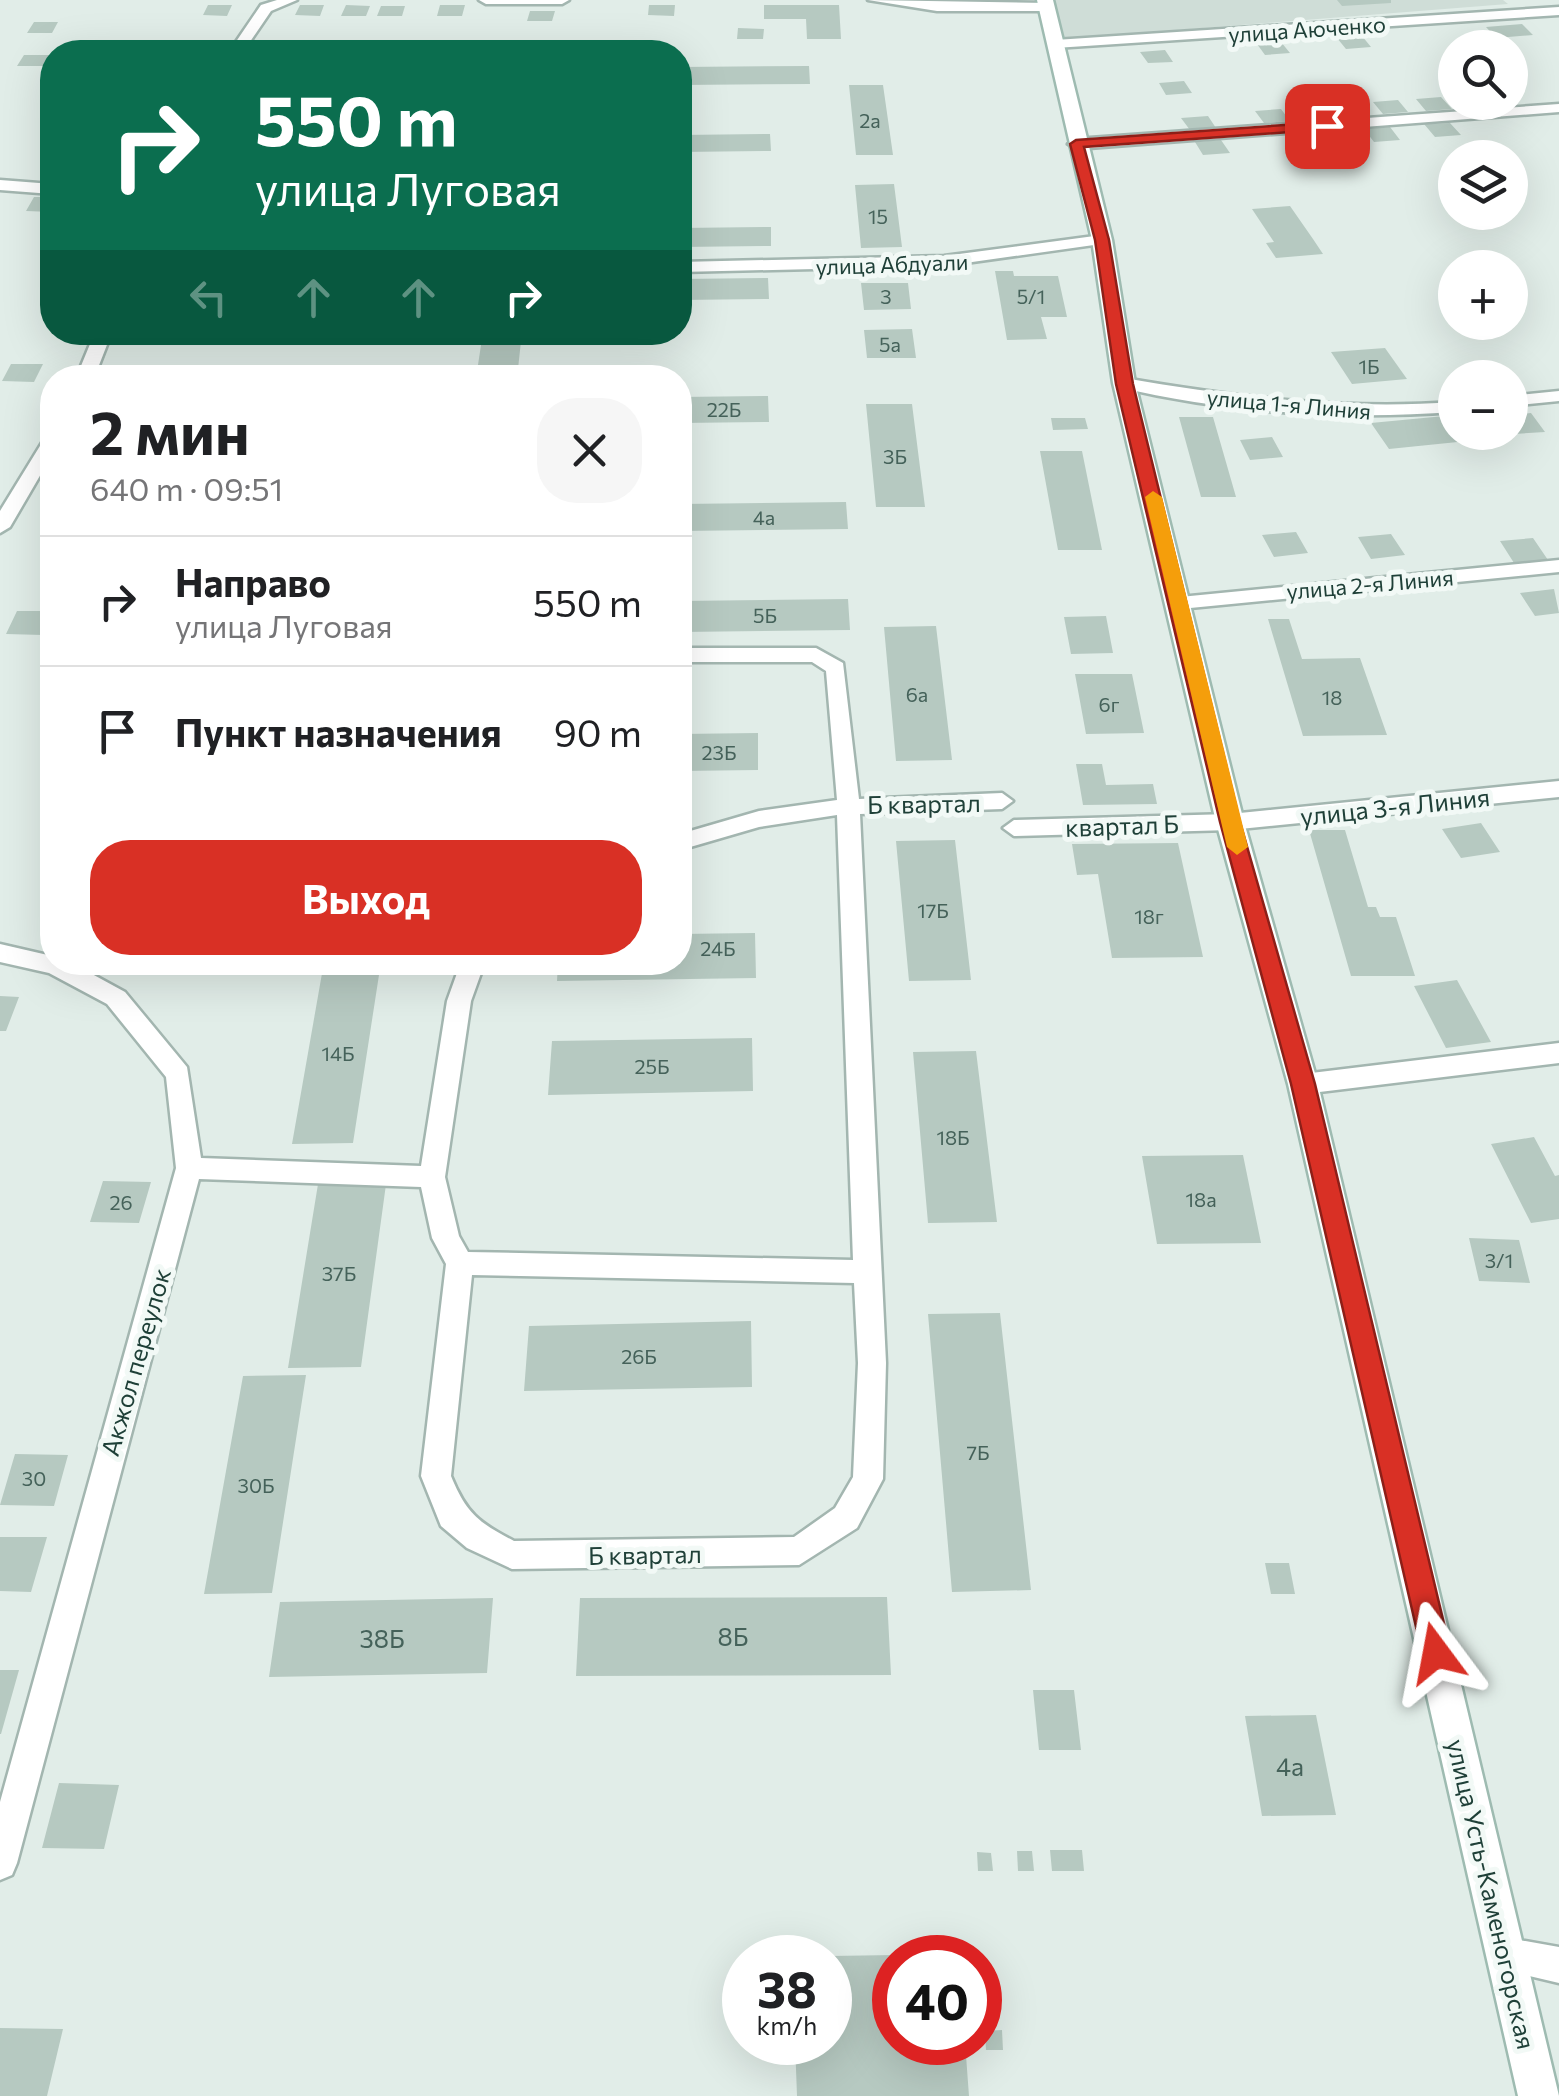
<!DOCTYPE html>
<html lang="ru">
<meta charset="utf-8">
<style>
body{margin:0;font-family:Commissioner,sans-serif;background:#f6f6f6;color:#202124;height:100vh;display:flex;flex-direction:column;font-size:38px;white-space:nowrap}
*{box-sizing:border-box;margin:0}
p{font-size:32px;color:#757577}
.icon{flex:none;width:55px;height:55px;fill:none;stroke:currentColor;stroke-width:2;stroke-linecap:round;stroke-linejoin:round}
.map{position:relative;flex:1;overflow:hidden}
.sheet{position:absolute;left:40px;top:365px;width:652px;height:610px;display:flex;flex-direction:column;background:#fff;border-radius:40px;box-shadow:0 10px 40px #0002}
.sheet>*{flex:none}
.banner{position:absolute;left:40px;top:40px;width:652px;height:305px;border-radius:40px;box-shadow:0 10px 40px #0002;background:#0b6e4f;color:#fff;overflow:hidden}
.buttons{position:absolute;left:1438px;top:30px;display:grid;gap:20px}
.buttons a{display:grid;place-items:center;width:90px;height:90px;border-radius:50%;background:#fff;box-shadow:0 10px 40px #0002;font-size:50px}
.speed{position:absolute;left:722px;top:1935px;display:flex;gap:20px;font-size:50px;font-weight:700;text-align:center}
.speed>*{display:grid;place-content:center;width:130px;height:130px;border-radius:50%;background:#fff;box-shadow:0 10px 40px #0002;line-height:1}
.speed small{font-size:25px;font-weight:400}
.speed .limit{border:15px solid #d22;background:#fff;color:#111}
.pin{position:absolute;display:grid;place-items:center;width:85px;height:85px;color:#fff;margin:-42px;border-radius:20px;box-shadow:0 5px 15px #0006}
.me{position:absolute;width:110px;margin:-55px;rotate:347deg;stroke-linejoin:round;filter:drop-shadow(0 0 8px #0008)}
.turn{display:flex;align-items:center;gap:35px;height:210px;padding:0 50px;font-size:45px}
.turn .icon{width:130px;height:130px;stroke-width:2.5}
.turn b{display:block;font-size:70px;line-height:85px}
.lanes{display:flex;align-items:center;height:95px;padding:0 50px;background:#0003;justify-content:center;gap:50px;direction:ltr}
.lanes .off{opacity:.35}
.round{display:grid;place-items:center;flex:none;width:105px;height:105px;border-radius:40px;background:#f6f6f6}
.summary{display:flex;align-items:center;justify-content:space-between;height:170px;padding:0 50px}
h1{font-size:60px;font-weight:700;line-height:75px}
.action{display:flex;gap:20px;margin-top:auto;padding:20px 50px}
.action a{flex:1;height:115px;border-radius:40px;background:#d93025;color:#fff;font-size:40px;font-weight:700;line-height:115px;text-align:center}
ul{padding:0;list-style:none}
li{display:flex;align-items:center;gap:30px;height:130px;padding:0 50px;border-top:2px solid #e0e0e0}
li div{flex:1}
li b{display:block;font-size:38px}
li em{font-style:normal}
.map>svg:first-child{display:block}
</style>
<div class="map">
<svg width="1559" height="2096" viewBox="0 0 1559 2096">
<rect width="100%" height="100%" fill="#e1ede8"/>
<path fill="#cfddd7" d="M1053,0H1503L1508,4L1063,39Z"/>
<path fill="#b6c9c1" d="M1337,0H1391V3L1342,6Z
M208,5H232L227,16L203,15Z
M300,5H324L320,16L295,15Z
M346,5L370,6L366,16H341Z
M440,5H465L462,16H437Z
M649,5H675L674,16L648,15Z
M764,5H839L841,39H807L806,19H764Z
M381,6H405L402,16H377Z
M530,11H555L552,21H527Z
M34,22H58L52,33H27Z
M1522,24L1533,35L1496,38L1486,27Z
M738,28L764,29L763,39H737Z
M1362,36L1371,47L1346,49L1337,38Z
M1281,42L1290,53L1265,55L1257,44Z
M1165,50L1173,62L1148,63L1140,52Z
M24,55H50L43,66H17Z
M809,66L810,84L680,85V67Z
M1184,81L1192,93L1166,95L1159,83Z
M849,85H883L893,155H856Z
M1441,97L1452,109L1426,111L1416,99Z
M1398,100L1408,112L1383,114L1373,102Z
M1328,106L1337,118L1311,120L1302,108Z
M1281,109L1290,121L1264,123L1255,111Z
M1208,116L1216,128L1190,130L1181,118Z
M1450,123L1461,135L1435,137L1424,124Z
M1390,127L1400,140L1374,142L1364,129Z
M1319,133L1328,146L1302,148L1293,135Z
M770,134L771,151L680,152V135Z
M1221,140L1230,153L1203,155L1195,142Z
M894,184L902,247L861,248L855,185Z
M34,197H52V212L26,211Z
M1290,206L1313,239L1323,254L1276,258L1266,243L1274,242L1252,209Z
M771,227V246L680,247V228Z
M995,271H1013L1014,276H1058L1067,317H1041L1047,339L1007,340Z
M768,278L769,299L680,300V279Z
M861,283H908L911,309L864,310Z
M912,329L916,358H867L864,330Z
M483,332H522L517,378H476Z
M1385,348L1407,379L1352,384L1331,352Z
M11,364H43L34,382L2,381Z
M137,367H168L164,378H132Z
M768,396L769,422L680,423V397Z
M866,404H912L925,507H876Z
M1531,413L1545,432L1514,434L1510,415Z
M1455,415V432H1482L1487,439L1389,449L1371,423Z
M1179,417H1213L1236,497H1201Z
M1051,418H1085L1088,429L1053,430Z
M1272,437L1283,457L1250,460L1240,440Z
M1040,451H1082L1102,550H1058Z
M846,502L848,529L680,531V504Z
M1296,532L1308,553L1274,557L1262,535Z
M1391,534L1405,555L1371,559L1358,537Z
M1533,538L1548,560L1514,563L1500,541Z
M1554,589L1559,613L1535,616L1520,593Z
M848,599L850,630L680,632V601Z
M17,611H52V613L43,635L6,634Z
M1106,616L1113,653L1071,654L1064,617Z
M1268,619H1289L1302,659L1360,658L1387,735L1303,736Z
M936,626L952,760L896,761L884,627Z
M1075,674H1132L1144,733L1086,734Z
M758,733V770L680,771V734Z
M1076,764H1102L1106,785L1153,784L1157,804L1083,805Z
M1481,823L1500,852L1461,858L1442,829Z
M1309,830H1345L1368,907H1376L1380,917H1396L1415,976H1351Z
M955,840L971,980L909,981L896,841Z
M1178,843L1203,957L1112,958L1098,874L1077,875L1072,844Z
M755,933L756,978L557,981L558,962H680V934Z
M324,962H381L353,1143L292,1144Z
M1457,980L1491,1042L1446,1048L1414,986Z
M0,996L19,997L6,1031H0Z
M752,1038L753,1091L548,1095L552,1041Z
M976,1051L997,1222L928,1223L913,1052Z
M1534,1137L1555,1176L1559,1175V1219L1531,1223L1491,1144Z
M1243,1155L1261,1243L1157,1244L1142,1156Z
M387,1177L361,1367L288,1368L319,1178Z
M103,1181L151,1182L139,1223L90,1222Z
M1469,1238L1519,1240L1530,1283L1479,1281Z
M1000,1313L1031,1590L952,1592L928,1314Z
M751,1321L752,1387L524,1391L529,1326Z
M306,1375L272,1593L204,1594L243,1376Z
M15,1454L68,1455L54,1506L0,1505Z
M0,1537H47L31,1592L0,1591Z
M1265,1563H1289L1295,1594H1271Z
M887,1597L891,1675L576,1676L580,1598Z
M493,1598L487,1673L269,1677L280,1602Z
M0,1670H19L1,1734H0Z
M1033,1690H1074L1081,1750H1039Z
M1316,1715L1336,1815L1262,1816L1245,1716Z
M59,1783L119,1785L104,1849L42,1848Z
M1050,1850H1082L1084,1871H1052Z
M1017,1851H1032L1034,1871H1018Z
M977,1852L991,1853L993,1871H978Z
M895,1955V2042H965L969,2096H797L795,2042H830V1956Z
M0,2028L63,2029L47,2096H0Z
M1002,2030L1003,2050H986L985,2031Z"/>
<g fill="none" stroke-linecap="round" stroke-linejoin="round">
<g stroke="#a3b6b0" stroke-width="5">
<path id="street" d="M277,0H297L271,11L243,52H229L261,5Z
M479,0H569L562,4H486Z
M868,0L1046,3L1053,7L1046,11H937Z
M1559,7V15L1055,48L1048,44L1055,40Z
M1559,104V112L1076,149L1068,144L1076,139Z
M0,180L52,184V194L0,190Z
M1102,235L1110,240L1108,243L944,266L680,272V262L944,256Z
M95,332H112L94,378H76Z
M1124,378C1234,397 1343,410 1455,402V412C1343,420 1227,413 1118,387V379Z
M1559,391V401L1510,406V396Z
M52,436V455L10,527L0,533V511L43,441Z
M1559,560V572L1180,609L1170,603L1180,597Z
M680,648H816L843,663L859,799L1002,793L1013,801L1002,809L860,814L886,1363L883,1479L857,1528L799,1565L512,1569L467,1548L441,1526L421,1476L446,1264L432,1238L421,1187L199,1179L17,1863L12,1875L0,1880V1802L176,1168L166,1077L107,1004L49,973L0,962V944L52,956V962H70L125,992L187,1067L201,1158L421,1166L447,1001L461,962H485L471,1001L445,1177L459,1236L468,1252L853,1260L837,815L759,827L680,850V834L759,811L837,800L826,671L812,662H680ZM472,1275L854,1283L858,1363L853,1477L835,1508L794,1537L514,1541C479,1523 466,1513 451,1476Z
M1559,781V797L1230,830L1014,836L1003,828L1014,820L1230,814Z
M1559,1043V1063L1303,1094L1294,1091L1290,1084L1294,1077L1303,1074Z
M1508,1938L1559,1947V1983L1496,1968L1490,1956L1496,1944Z"/>
</g>
<g stroke="#9ebbb1" stroke-width="5">
<path id="secondary" d="M1037,0H1053L1112,240L1135,383L1244,822L1318,1084L1559,2096H1518L1288,1084L1216,822L1113,383L1092,240Z"/>
</g>
<use href="#street" fill="#fff" fill-rule="evenodd"/>
<use href="#secondary" fill="#fff" fill-rule="evenodd"/>
</g>
<path fill="#d93025" stroke="#8d1f18" stroke-width="2.5" d="M1327,122L1332,129L1084,147L1109,240L1133,384L1240,822L1315,1084L1451,1653L1447,1663L1436,1667L1426,1663L1422,1653L1291,1084L1220,822L1116,384L1095,240L1070,144L1076,140Z"/>
<path fill="#f59e0b" d="M1153,491L1162,497L1248,847L1237,855L1227,847L1145,497Z"/>
<g text-anchor="middle" dominant-baseline="central" stroke-width="10" stroke-linejoin="round" paint-order="stroke">
<g font-size="20" fill="#45625a">
<text x="870" y="120">2а</text>
<text x="878" y="216">15</text>
<text x="886" y="296">3</text>
<text x="1031" y="296">5/1</text>
<text x="890" y="344">5а</text>
<text x="1369" y="366">1Б</text>
<text x="724" y="409">22Б</text>
<text x="895" y="456">3Б</text>
<text x="764" y="517">4а</text>
<text x="765" y="615">5Б</text>
<text x="917" y="694">6а</text>
<text x="1332" y="697">18</text>
<text x="1109" y="704">6г</text>
<text x="719" y="752">23Б</text>
<text x="933" y="910">17Б</text>
<text x="1149" y="916">18г</text>
<text x="718" y="948">24Б</text>
<text x="338" y="1053">14Б</text>
<text x="652" y="1066">25Б</text>
<text x="953" y="1137">18Б</text>
<text x="1201" y="1199">18а</text>
<text x="121" y="1202">26</text>
<text x="1499" y="1260">3/1</text>
<text x="339" y="1273">37Б</text>
<text x="639" y="1356">26Б</text>
<text x="978" y="1452">7Б</text>
<text x="34" y="1478">30</text>
<text x="256" y="1485">30Б</text>
</g>
<g font-size="22" fill="#1f4038" stroke="#f2f9f6">
<text transform="translate(1307 29) rotate(-4)">улица Аюченко</text>
<text transform="translate(892 264) rotate(-2)">улица Абдуали</text>
<text transform="translate(1289 404) rotate(5)">улица 1-я Линия</text>
<text transform="translate(1370 584) rotate(-5)">улица 2-я Линия</text>
</g>
<g font-size="25" fill="#1f4038" stroke="#f2f9f6">
<text transform="translate(924 803) rotate(-1)">Б квартал</text>
<text transform="translate(1395 806) rotate(-6)">улица 3-я Линия</text>
<text transform="translate(1122 825) rotate(-2)">квартал Б</text>
<text transform="translate(135 1362) rotate(-74)">Акжол переулок</text>
<text transform="translate(645 1554) rotate(-1)">Б квартал</text>
<text transform="translate(1492 1894) rotate(77)">улица Усть-Каменогорская</text>
</g>
<g font-size="25" fill="#45625a">
<text x="733" y="1636">8Б</text>
<text x="382" y="1638">38Б</text>
<text x="1290" y="1766">4а</text>
</g>
</g>
</svg>
<div class="buttons">
<a><svg class="icon" aria-label="search" viewBox="0 0 24 24"><circle cx="10" cy="10" r="6"/><path d="M15 15l6 6"/></svg></a>
<a><svg class="icon" aria-label="layers" viewBox="0 0 24 24"><path d="M12 4l9 5-9 5-9-5zM3 14l9 5 9-5"/></svg></a>
<a>+</a>
<a>−</a>
</div>
<div class="speed"><div>38<small>km/h</small></div><div class="limit">40</div></div>
<div class="pin" style="left:1327px;top:126px;background:#d93025"><svg class="icon" aria-label="arrive" viewBox="0 0 24 24"><path d="M6 21V4h12l-3 4 3 4H6"/></svg></div>
<svg class="me" style="left:1436px;top:1653px" viewBox="-20 -20 40 40"><path d="M0-17L14 15 0 8-14 15z" fill="#d93025" stroke="#fff" stroke-width="4"/></svg>
<div class="banner">
<div class="turn"><svg class="icon" aria-label="right" viewBox="0 0 24 24"><path d="M7 20v-9h11M14 6l5 5-5 5"/></svg><div><b>550 m</b>улица Луговая</div></div>
<div class="lanes"><svg class="icon off" aria-label="left" viewBox="0 0 24 24"><path d="M17 20v-9H6M10 6l-5 5 5 5"/></svg><svg class="icon off" aria-label="ahead" viewBox="0 0 24 24"><path d="M12 20V5M6 11l6-6 6 6"/></svg><svg class="icon off" aria-label="ahead" viewBox="0 0 24 24"><path d="M12 20V5M6 11l6-6 6 6"/></svg><svg class="icon" aria-label="right" viewBox="0 0 24 24"><path d="M7 20v-9h11M14 6l5 5-5 5"/></svg></div>
</div>
<section class="sheet">
<div class="summary"><div><h1>2 мин</h1><p>640 m · 09:51</p></div><a class="round"><svg class="icon" aria-label="close" viewBox="0 0 24 24"><path d="M6 6l12 12M18 6L6 18"/></svg></a></div>
<ul>
<li><svg class="icon" aria-label="right" viewBox="0 0 24 24"><path d="M7 20v-9h11M14 6l5 5-5 5"/></svg><div><b>Направо</b><p>улица Луговая</p></div><em>550 m</em></li>
<li><svg class="icon" aria-label="arrive" viewBox="0 0 24 24"><path d="M6 21V4h12l-3 4 3 4H6"/></svg><div><b>Пункт назначения</b></div><em>90 m</em></li>
</ul>
<div class="action"><a>Выход</a></div>
</section>
</div>
